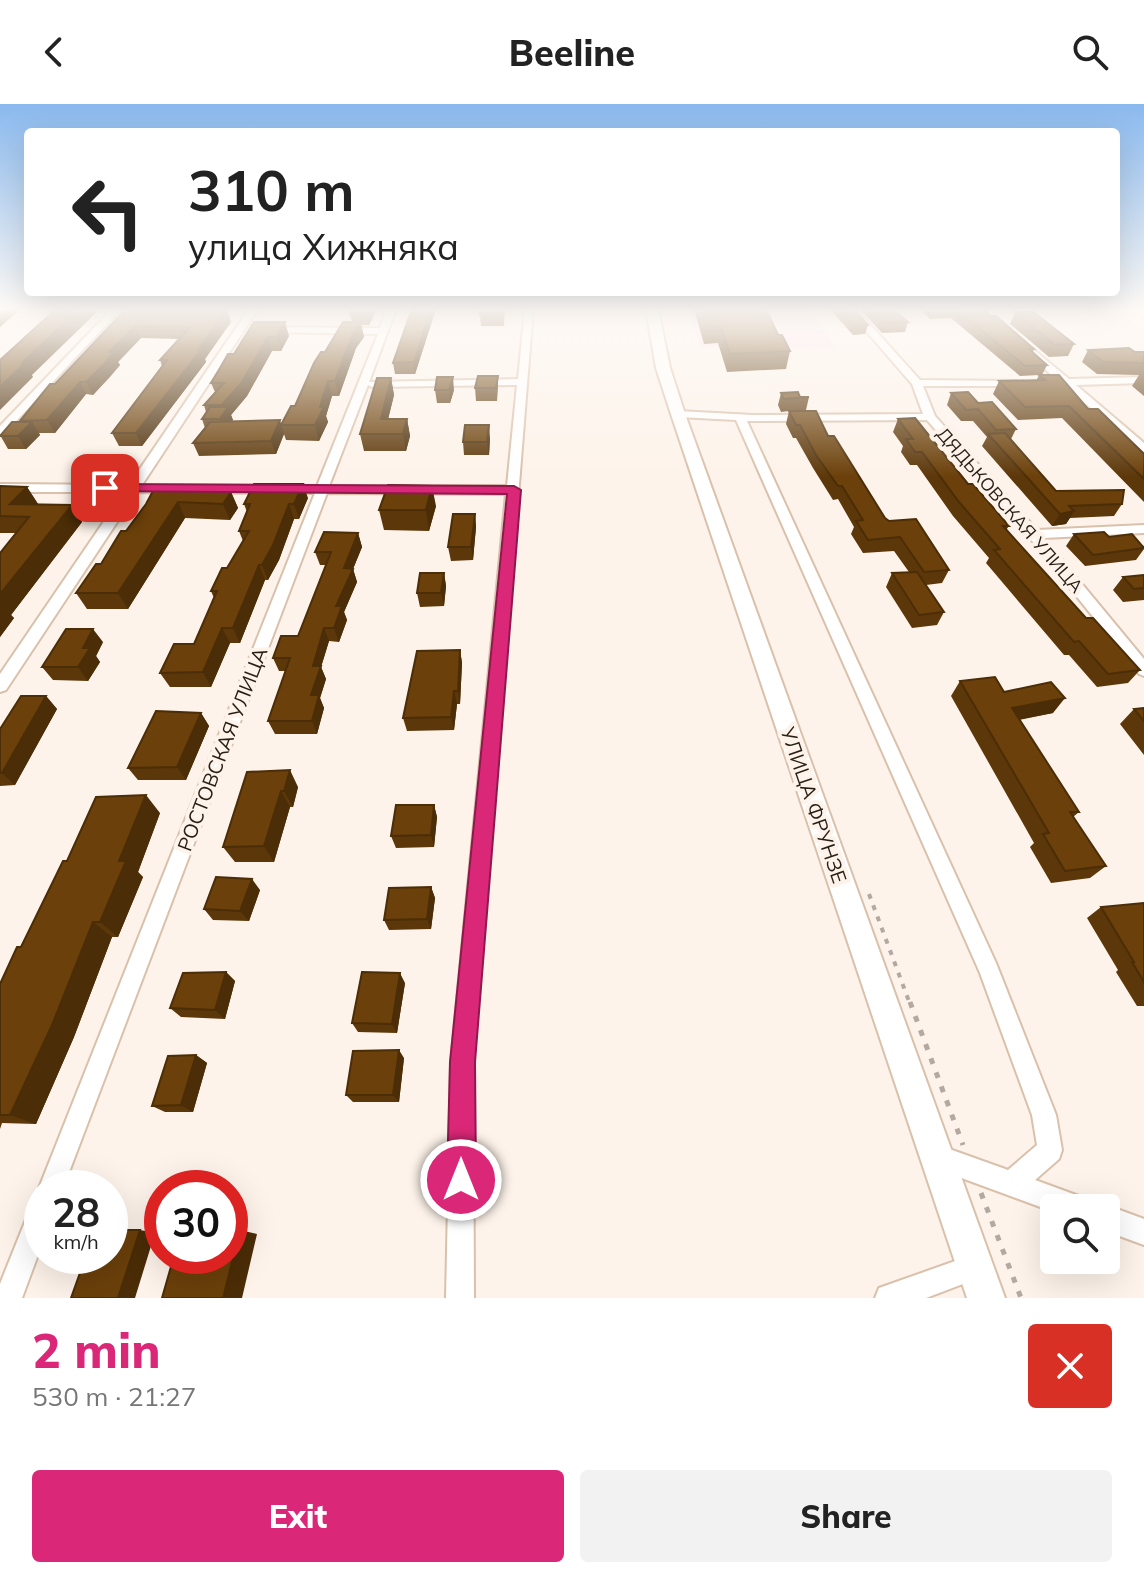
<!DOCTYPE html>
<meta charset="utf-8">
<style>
body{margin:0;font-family:Mulish,sans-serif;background:#f2f2f2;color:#222;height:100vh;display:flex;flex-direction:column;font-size:30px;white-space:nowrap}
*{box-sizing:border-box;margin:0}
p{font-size:26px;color:#767676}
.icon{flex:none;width:44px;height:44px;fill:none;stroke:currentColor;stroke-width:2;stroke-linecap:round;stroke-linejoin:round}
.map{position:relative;height:1194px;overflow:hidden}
.panel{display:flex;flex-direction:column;background:#fff;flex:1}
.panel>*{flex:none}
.hud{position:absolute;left:24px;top:24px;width:1096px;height:168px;border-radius:8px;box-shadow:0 8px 32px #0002;background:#fff;color:#222;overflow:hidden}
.buttons{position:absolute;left:1040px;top:1090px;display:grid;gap:16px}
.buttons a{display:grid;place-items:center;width:80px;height:80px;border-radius:8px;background:#fff;box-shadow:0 8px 32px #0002;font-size:40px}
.speed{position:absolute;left:24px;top:1066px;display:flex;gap:16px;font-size:40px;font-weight:700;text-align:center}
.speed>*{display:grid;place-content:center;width:104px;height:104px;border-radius:50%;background:#fff;box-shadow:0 8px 32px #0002;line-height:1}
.speed small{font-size:20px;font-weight:400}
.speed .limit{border:12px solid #d22;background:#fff;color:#111}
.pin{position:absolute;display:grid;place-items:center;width:68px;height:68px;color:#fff;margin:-34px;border-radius:16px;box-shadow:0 4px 12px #0006}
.me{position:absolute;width:88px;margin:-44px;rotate:0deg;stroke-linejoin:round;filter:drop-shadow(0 0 6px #0008)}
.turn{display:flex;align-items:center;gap:28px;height:168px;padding:0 32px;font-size:36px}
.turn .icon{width:104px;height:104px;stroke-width:2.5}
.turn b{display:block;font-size:56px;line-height:68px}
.round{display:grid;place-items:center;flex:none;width:84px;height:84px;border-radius:8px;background:#f2f2f2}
.summary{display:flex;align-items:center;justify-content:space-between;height:136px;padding:0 32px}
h1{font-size:48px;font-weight:800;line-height:60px;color:#db2777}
.action{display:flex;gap:16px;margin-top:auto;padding:16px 32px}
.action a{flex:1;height:92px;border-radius:8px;background:#db2777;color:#fff;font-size:32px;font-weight:800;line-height:92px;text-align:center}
.action a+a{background:#f2f2f2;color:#222}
header{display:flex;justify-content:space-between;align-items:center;height:104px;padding:0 32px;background:#fff;font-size:36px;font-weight:800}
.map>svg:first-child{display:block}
</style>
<header><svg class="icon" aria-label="back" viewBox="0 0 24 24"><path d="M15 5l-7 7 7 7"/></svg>Beeline<svg class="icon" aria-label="search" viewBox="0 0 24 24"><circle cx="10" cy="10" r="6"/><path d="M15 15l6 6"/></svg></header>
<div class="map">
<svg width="1144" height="1194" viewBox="0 0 1144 1194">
<rect width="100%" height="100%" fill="#fdf3ea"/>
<path fill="#fce3ed" d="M689,205H807L837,245L700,243Z"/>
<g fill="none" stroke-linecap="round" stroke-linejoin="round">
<g stroke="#d9c1ab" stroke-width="4">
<path id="minor" d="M112,205H121L4,330L0,331V322Z
M249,205H258L142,381L317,382L378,230L266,228L263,227V223L380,224L387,205H396L369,278L518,275L525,205H533L473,958L474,1194H446L451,958L506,390L327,389L63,1084H42V1092L39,1084L315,389L137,388L6,586L0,588V570L124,388H0V380L129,381ZM368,281L372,283L517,281L507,382H329Z
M847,205H856L920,276L1023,277V281L1019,282H923L935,312L1037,426L1144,421V429L1044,434L1144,555V572L1139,570L1029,433L927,316L747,317L996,859L1056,1011L1062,1046L1059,1055L1035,1076L1087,1095L1091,1104H1054V1108L929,1062L926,1053L929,1044L938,1041L1008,1066L1037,1041L1032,1011L980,869L736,316L678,313L673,310L678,307L753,311L923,310L912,280Z
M1028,246H1034L1069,275L1144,273V279L1076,281L1144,339V348L1064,282L1043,281V277L1057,276L1028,250Z
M42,1094V1140L22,1194H0V1180L33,1098Z
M1106,1101L1144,1115V1141L1106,1127V1104H1099Z
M975,1150L984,1154L988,1163L984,1172L926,1194H875L879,1184Z"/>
</g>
<g stroke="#d9c1ab" stroke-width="4">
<path id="major" d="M646,205H658L670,264L685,310L1005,1194H967L671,310L656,264Z"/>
</g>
<path stroke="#b3a9a0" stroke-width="4" stroke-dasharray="5 7" stroke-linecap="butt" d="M869,790L910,900"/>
<path stroke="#b3a9a0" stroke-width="5" stroke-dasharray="6 9" stroke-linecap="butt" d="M910,898L963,1041
M981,1089L1021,1194"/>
<use href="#minor" fill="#fff" fill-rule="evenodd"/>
<use href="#major" fill="#fff" fill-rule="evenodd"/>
</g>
<path fill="#5c3709" d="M126,205L227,206L231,218L205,255L206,258L142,342H119L112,329L162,262L160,256L179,235L141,234L118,258L120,261L110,273L93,291L86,290L55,329H39L40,331L26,345H8L0,331L21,318L20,317Z
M377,205L369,221H361L364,233L356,244L339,292H332L326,312L328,318L319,337L286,336L284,330L276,350L199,352L193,339L205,324L202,315L206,308L204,301L215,288L211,279L234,250L254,218L289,232L281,247H272L247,292L231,311L233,316L232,317L282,320L295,302L325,248L352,218L350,210Z
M412,205H436L415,270H395L393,259Z
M505,205L504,222H481L480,211Z
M694,205H766L778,231L790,247L786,265L727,268L718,239L704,240Z
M830,205H854L868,221L865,230L853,231Z
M860,205H893L908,218L905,228L882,229Z
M920,205H981L1034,245L1033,248L1047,261L1042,271L1088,305L1144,350V398L1062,314L1018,316L993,290L999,277H1036L1039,271L1020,272L951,214L930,215Z
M1015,208L1074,240L1068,252L1049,253L1010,220Z
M1088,246L1144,248V292L1132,282L1139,271L1097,270L1082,258Z
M498,272V284L497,297H476L475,284Z
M391,274L394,291L388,315H407L410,332L406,347H364L360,330Z
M435,286H454L450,299H437Z
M781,289L800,293H809L806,306L792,307L828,332L885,414L949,466L942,479L926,481L944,508L937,521L912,524L886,483L892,469L909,468L894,447L863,449L851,430L854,423L838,395L833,396L813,364L796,334H793L786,320L789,307L781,308L778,301Z
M951,289L978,299L1016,325L1011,335L1056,387L1122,400L1114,412L1070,414L1066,420L1052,422L982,342L987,333L973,317H961L947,301Z
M898,315L968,380L1009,422L1006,426L1086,514L1140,566L1128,579L1097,583L1069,551H1064L986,459L989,454L953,412L917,361H910L901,348L903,342L893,328Z
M490,334L489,351H464L463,338Z
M0,382L27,383L38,400L72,401L82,418L11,511L14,514L0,533V449L16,429H0Z
M231,388L238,404L230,416L185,414L128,505H87L76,489L101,460L146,400Z
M308,394L299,415H294L279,456L268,476H265L240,539H230L211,583H170L160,569L194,540L214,494L211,487L227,464L243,437L239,427L247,408L244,400Z
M436,402L429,427L384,426L379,406Z
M475,410L476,423L473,456L451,457L448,443Z
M358,429L362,443L353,465L357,478L344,508L347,516L339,538L329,537L321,563L326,575L320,594L324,604L317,630H275L268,617L286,567H279L273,554L298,532L326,461H320L315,448Z
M1074,430L1109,433L1144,442V445L1136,456L1085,462L1066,442Z
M444,469L446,482L444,502L420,503L417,489Z
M1144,471V496L1123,498L1113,486L1123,473Z
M103,538L96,552L100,558L88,577L53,576L42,563Z
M460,546L462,559L460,600H457L454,626L407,627L403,614Z
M960,577L1004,588L1053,609L1019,616L1079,708L1073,713L1106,762L1090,774L1051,779L1030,743L1034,739L951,592Z
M46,592L57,605L15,681L0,682V625Z
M1144,604V651L1120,620L1134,605Z
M201,609L209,622L186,676H138L128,664Z
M247,668L298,683L293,703H290L274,758H235L223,743Z
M434,701L437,713L434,743L396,744L391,732Z
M160,709L138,768L143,773L118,833H112L74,933L36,1020L2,1019L0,1025V880L67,757Z
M431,783L435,794L431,825L389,826L384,816Z
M260,786L249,817L213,816L204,805Z
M1144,799V902H1137L1116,868L1118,866L1087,814L1101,803Z
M226,868L235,877L225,915L181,913L170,904Z
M405,879L397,929L358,928L352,919Z
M196,951L207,959L193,1008H165L152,1002Z
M404,954L399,998H353L346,991Z"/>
<path fill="#4b2d07" d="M0,205H21L0,223Z
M79,205H100L32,271L33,273L0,306V283L22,259Z
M369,205H377L369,221L367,210Z
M431,205H436L415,270L414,258Z
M227,206L231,218L205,255L206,258L142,342L136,329Z
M285,218L289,232L281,247L276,233Z
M361,218L364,233L356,244L339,292L335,277L353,229Z
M135,222L141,234L118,258L120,261L93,291L86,278L109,248Z
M268,233L272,247L247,292L231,311L233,316L225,328L220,315L225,308L222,301Z
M453,273L454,286L450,299L449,286Z
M391,274L394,291L384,332L381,315Z
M328,277L332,292L326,312L328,318L319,337L315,321Z
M80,278L86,290L55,329L47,316Z
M407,315L410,332L406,347L403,330Z
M280,316L284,330L276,350L271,337Z
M32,318L40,331L26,345L18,332Z
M489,321L490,334L489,351L487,338Z
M303,380L308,394L299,415L294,400Z
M432,382L436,402L429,427L426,406Z
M27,383L38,400H10Z
M231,388L238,404L230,416L223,400Z
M178,398L185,414L128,505L118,489Z
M289,400L294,415L279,456L268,476L262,461Z
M72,401L82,418L11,511L14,514L0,533V490Z
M1074,407L1066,420L1052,422L1060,410Z
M475,410L476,423L473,456L471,443Z
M358,429L362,443L353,465L357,478L344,508L347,516L339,538L334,524L336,502L344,464Z
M259,461L265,476L240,539L233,524Z
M444,469L446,482L444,502L441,489Z
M222,524L230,539L211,583L203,568Z
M324,524L329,537L321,563L326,575L320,594L324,604L317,630L312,617L313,562Z
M93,525L103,538L96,552L100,558L88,577L78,563L83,544Z
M460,546L462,559L460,600L458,587Z
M454,587L457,600L454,626L451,613Z
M46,592L57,605L15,681L2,669Z
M1065,594L1053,609L1001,619L1012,604Z
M201,609L209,622L186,676L177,663Z
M290,666L298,683L293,703L284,687Z
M281,687L290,703L274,758L264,742Z
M146,691L160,709L138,768L143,773L118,833L100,818L119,757Z
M434,701L437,713L434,743L431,731Z
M252,775L260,786L249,817L240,807Z
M431,783L435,794L431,825L427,815Z
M93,818L112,833L74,933L36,1020L10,1011Z
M226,868L235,877L225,915L215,906Z
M400,869L405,879L397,929L392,920Z
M399,946L404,954L399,998L393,991Z
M196,951L207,959L193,1008L181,1001Z
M140,1126L155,1129L135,1194H118Z
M240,1126L257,1130L242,1194H223Z"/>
<path fill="#6b400a" stroke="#4b2d07" stroke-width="2" d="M56,205H79L22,259H25L0,283V256Z
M126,205L227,206L198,246H201L136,329H112L167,256H160L190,223L135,222L109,248H114L104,260L86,278H80L47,316L20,317L50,280H55Z
M352,205H369L367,210H350Z
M412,205H431L414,258L393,259Z
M481,205H504L503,211H480Z
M701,205H766L778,231H782L790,247L730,250L720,222H706Z
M841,205H854L868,221L855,222Z
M872,205H893L908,218L885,220Z
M956,205H981L991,212H996L1034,245H1029L1047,261L1025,262Z
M1032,207L1074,240L1055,241L1015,208Z
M254,218H285L276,233H268L242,278L222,301H204L224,279H211L220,264L228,250H234Z
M343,218H361L353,229L335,277H328L320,303H324L315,321H281L291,302H295L314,259L321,248H325Z
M1129,244L1135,248H1144V259L1103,258L1088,246Z
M1039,271H1059L1088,305H1098L1144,350V375L1069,302L1025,303L999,277L1045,276Z
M478,272H498L496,284H475Z
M437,273H453L449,286H435Z
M377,274H391L381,315H407L403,330H360Z
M798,288L800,293H809L784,295L781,289Z
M968,288L978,299L992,298L1016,325L996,326L978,305L966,306L951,289Z
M210,303H228L220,315H202Z
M789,307H816L828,332H834L885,414L889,417L916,415L949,466L924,468L900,433L868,436L856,417L863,416L842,382H838L816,351L800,321H796Z
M915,314L968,380H973L1009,422H1003L1086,514H1093L1140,566L1108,570L1079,537L1074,538L994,446L1000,445L959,398L922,348H915L906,335H913L898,315Z
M280,316L271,337L193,339L210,318Z
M12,318H32L18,332H0Z
M465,321H489L487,338H463Z
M1005,329L1056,387L1124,386L1122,400L1069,402L1074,407L1060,410L988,330Z
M254,380H303L294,400H289L273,441L262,461H259L233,524H222L203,568L160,569L174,540H194L217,487H211L222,464H227L249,427H239L250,400H244Z
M388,381L432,382L426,406H379Z
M0,382L27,383L10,400L72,401L0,490V449L29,413L0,412Z
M155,383L231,388L223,400L178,398L118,489H76L96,460H101L121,427H126L146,400Z
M453,410H475L471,443H448Z
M324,428L358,429L344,464L353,465L336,502H342L334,524H324L313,562H321L311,591H319L312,617H268L290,554H273L281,532H298L331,448H315Z
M1104,428L1109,433L1132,430L1144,444L1093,451L1074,430Z
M917,468L944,508L919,511L892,469Z
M420,469H444L441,489H417Z
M1144,471V484L1134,485L1123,473Z
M66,525H93L83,544H90L78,563H42Z
M460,546L458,587H454L451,613L403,614L417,547Z
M995,573L1004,588L1051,578L1065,594L1012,604L1079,708H1070L1106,762L1065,767L1043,730L1049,729L960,577Z
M21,592H46L2,669H0V625Z
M1144,604V617L1134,605Z
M156,607L201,609L177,663L128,664Z
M290,666L284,687H281L264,742L223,743L247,668Z
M146,691L119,757H126L100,818H93L52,921L10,1011H0V880L17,843H21L63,757H67L96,693Z
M396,701H434L431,731L391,732Z
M216,773L252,775L240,807L204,805Z
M431,783L427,815L384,816L389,784Z
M1144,799V878L1132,858H1134L1101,803Z
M226,868L215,906L170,904L183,869Z
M362,868L400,869L392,920L352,919Z
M399,946L393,991H346L353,947Z
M196,951L181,1001L152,1002L168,952Z
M110,1126H140L118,1194H71L86,1152H110Z
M230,1126H240L223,1194H162L174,1152H230Z"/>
<linearGradient id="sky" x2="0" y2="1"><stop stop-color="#8ab9ee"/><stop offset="0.55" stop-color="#fefaf6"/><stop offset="1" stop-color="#fefaf6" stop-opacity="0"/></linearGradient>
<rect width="1144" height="373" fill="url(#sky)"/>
<path fill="#db2777" stroke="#8e194d" stroke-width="2" d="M105,380L514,382L521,386L475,958L476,1076L471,1086L461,1090L451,1086L447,1076L450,958L507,390L100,387V381Z"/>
<g text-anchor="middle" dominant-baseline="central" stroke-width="8" stroke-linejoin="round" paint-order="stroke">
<g font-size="18" fill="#271f16" stroke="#fdf3ea">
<text transform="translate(1010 406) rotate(49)">ДЯДЬКОВСКАЯ УЛИЦА</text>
</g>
<g font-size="20" fill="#271f16" stroke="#fdf3ea">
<text transform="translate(222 645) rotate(-69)">РОСТОВСКАЯ УЛИЦА</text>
<text transform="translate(814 701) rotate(71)">УЛИЦА ФРУНЗЕ</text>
</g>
</g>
</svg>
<div class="buttons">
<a><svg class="icon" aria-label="search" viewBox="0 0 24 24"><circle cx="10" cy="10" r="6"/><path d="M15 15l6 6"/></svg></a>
</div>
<div class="speed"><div>28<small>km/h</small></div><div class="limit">30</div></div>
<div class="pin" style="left:105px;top:384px;background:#d93025"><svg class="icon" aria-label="arrive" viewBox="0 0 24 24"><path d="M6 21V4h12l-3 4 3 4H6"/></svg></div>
<svg class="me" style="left:461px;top:1076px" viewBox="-20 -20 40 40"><circle r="17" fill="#db2777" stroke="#fff" stroke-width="3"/><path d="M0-11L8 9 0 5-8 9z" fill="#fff"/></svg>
<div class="hud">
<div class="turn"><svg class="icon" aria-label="left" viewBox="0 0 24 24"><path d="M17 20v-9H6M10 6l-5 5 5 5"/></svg><div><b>310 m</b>улица Хижняка</div></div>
</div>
</div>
<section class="panel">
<div class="summary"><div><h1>2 min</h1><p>530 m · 21:27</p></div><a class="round" style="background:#d93025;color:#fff"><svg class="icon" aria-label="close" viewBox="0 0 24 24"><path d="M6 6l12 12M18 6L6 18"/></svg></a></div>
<div class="action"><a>Exit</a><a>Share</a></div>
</section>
